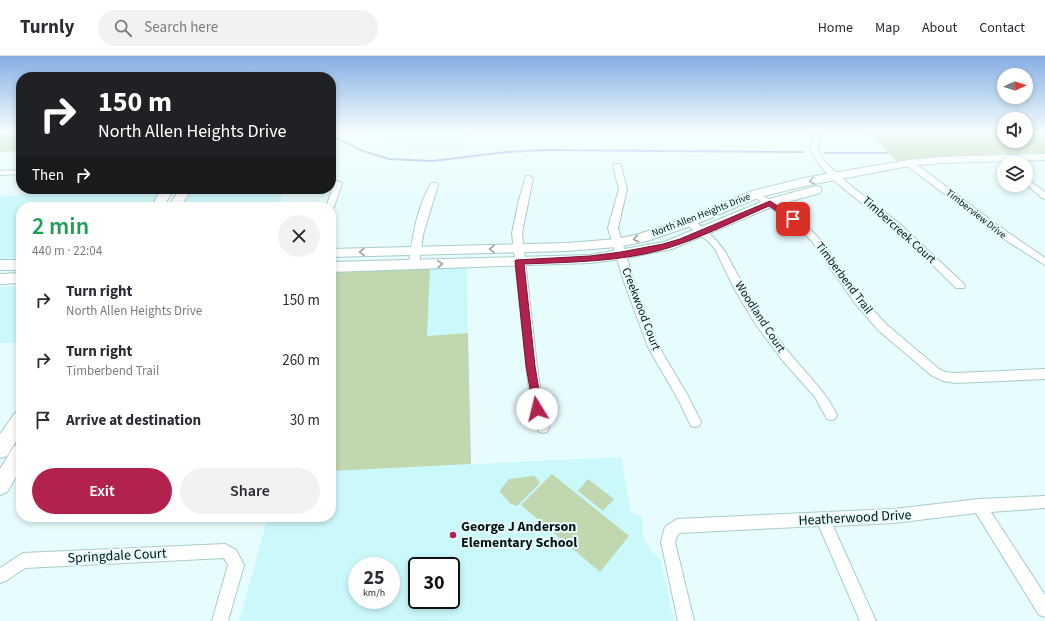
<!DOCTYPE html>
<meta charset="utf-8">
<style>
body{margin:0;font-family:"Source Sans 3",sans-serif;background:#f2f2f3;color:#2b2b33;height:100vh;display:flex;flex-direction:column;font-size:15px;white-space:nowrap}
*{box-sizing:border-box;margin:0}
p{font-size:13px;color:#7c7c81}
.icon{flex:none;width:22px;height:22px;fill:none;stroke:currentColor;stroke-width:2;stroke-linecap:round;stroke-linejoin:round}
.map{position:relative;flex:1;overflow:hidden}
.details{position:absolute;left:16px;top:146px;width:320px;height:320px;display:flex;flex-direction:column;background:#fff;border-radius:16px;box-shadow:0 2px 6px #0003}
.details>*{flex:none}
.top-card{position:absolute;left:16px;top:16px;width:320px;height:122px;border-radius:16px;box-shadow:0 2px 6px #0003;background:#202124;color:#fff;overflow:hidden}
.needle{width:26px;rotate:87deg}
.buttons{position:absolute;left:997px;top:12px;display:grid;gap:8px}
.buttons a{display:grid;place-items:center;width:36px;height:36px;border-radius:50%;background:#fff;box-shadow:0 2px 6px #0003;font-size:20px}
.speed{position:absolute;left:348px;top:501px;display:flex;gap:8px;font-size:20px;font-weight:700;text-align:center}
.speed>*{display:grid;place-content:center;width:52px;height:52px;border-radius:50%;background:#fff;box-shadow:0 2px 6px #0003;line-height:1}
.speed small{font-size:10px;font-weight:400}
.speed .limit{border:2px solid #111;border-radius:6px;background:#fff;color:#111}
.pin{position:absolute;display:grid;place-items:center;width:34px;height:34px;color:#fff;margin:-17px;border-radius:8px;box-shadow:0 2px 6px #0006}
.me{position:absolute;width:44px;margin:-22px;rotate:351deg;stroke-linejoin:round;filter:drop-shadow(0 0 3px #0008)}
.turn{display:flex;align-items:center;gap:14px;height:84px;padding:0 16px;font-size:18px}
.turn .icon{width:52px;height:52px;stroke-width:2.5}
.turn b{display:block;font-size:28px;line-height:34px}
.then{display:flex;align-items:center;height:38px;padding:0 16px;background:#0003;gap:8px;font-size:15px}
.round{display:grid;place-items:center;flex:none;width:42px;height:42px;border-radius:21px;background:#f2f2f3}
.summary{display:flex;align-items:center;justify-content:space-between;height:68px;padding:0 16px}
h1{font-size:24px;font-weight:600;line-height:30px;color:#1e9e55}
.button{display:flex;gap:8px;margin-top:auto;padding:8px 16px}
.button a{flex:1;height:46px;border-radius:24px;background:#b3224e;color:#fff;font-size:16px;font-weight:600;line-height:46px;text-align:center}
.button a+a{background:#f2f2f3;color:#2b2b33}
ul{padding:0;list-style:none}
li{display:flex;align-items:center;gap:12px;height:60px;padding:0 16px}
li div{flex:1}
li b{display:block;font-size:15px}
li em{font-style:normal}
header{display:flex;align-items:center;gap:24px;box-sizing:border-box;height:56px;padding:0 20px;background:#fff;border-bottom:1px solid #e1e1e2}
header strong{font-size:19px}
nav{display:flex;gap:22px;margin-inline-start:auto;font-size:14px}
.search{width:280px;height:36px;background:#f2f2f3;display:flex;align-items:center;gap:10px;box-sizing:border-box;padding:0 14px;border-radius:22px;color:#7c7c81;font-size:15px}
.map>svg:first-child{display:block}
</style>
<header>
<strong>Turnly</strong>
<div class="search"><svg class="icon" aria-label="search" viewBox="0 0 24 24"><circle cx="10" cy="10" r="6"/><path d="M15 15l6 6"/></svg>Search here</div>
<nav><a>Home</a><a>Map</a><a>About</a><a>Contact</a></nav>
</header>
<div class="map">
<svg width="1045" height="565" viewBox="0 0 1045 565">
<rect width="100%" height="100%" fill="#e7fcfd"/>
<path fill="#cbf9fb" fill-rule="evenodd" d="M360,75H465L464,91L416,92L377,82Z
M54,133H163L151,151H21V202L0,203V140L28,138Z
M193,133H285L277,151H183Z
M467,211L468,277L426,280L430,213Z
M21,230V287H0V231Z
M621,401L631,456L643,462L642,475L645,484L650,493L661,504L674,565H239L268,461H331V415ZM357,510H391V544H357ZM417,510H451V544H417Z"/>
<path fill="#c0d7af" d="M868,75H1004V85H1026V75H1037L1045,80V97L950,100L896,105Z
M430,213L427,280L468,277L471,408L331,415V216Z
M552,418L629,480L600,516L521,449Z
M532,420L536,421L540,427L517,450L511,448L500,436V434L509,423Z
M588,423L614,443L603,455L578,435Z"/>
<path fill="#aece95" d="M0,75H21V95L3,96L0,95Z"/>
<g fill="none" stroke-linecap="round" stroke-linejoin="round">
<path stroke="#90a6dc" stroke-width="2" d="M12,75L14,81H21
M331,79L363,95L389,103L432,105L506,96L543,94L804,96
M825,97H887"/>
<g stroke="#a8cbcc" stroke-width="2">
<path id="minor" d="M815,75H822L817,91L822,102L829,110L850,129L900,168L964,228L965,230L964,232H956C936,212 916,192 895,173C872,152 817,120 810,91Z
M906,105H912L996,168L1045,202V209L1007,185L906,109Z
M614,108H620L621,110L627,133L618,172L634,226L659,291L688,340L701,366L699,370L695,371L691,370L679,345L648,291L624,226L608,172L619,133L613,110Z
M21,114V118L0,119V115Z
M526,120H529L533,122L522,177L537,310L543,353L549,372L547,376L543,377L539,376L531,353L512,177L519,144Z
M1026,122L1045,136V143L1042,142L1026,128Z
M335,125H338L342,127L334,151L331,153V151H326Z
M431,127H437L438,129L423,179L419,209L414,212L409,209C411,183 418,150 431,127Z
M756,135L796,161L817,180L862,242L886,268L939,313L945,316L956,317L1045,313V323L956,327L943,325L931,319L878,274L854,246L811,184L790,165L753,140L752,138Z
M689,163C702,167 722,189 728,201C746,236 766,268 791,299C808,320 824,333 837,359L835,363L831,364L827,363L815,341L783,305L756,269L735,234L715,193L709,186L686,168L685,166Z
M1045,440V452L991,456L1045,539V561L1039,559L976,457L894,467L833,470L876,565H860L819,470L680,477L677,480L675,486L694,565H678L661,486L665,471L677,463L894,453L979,443Z
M225,488L236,494L244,509L228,565H212L228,509L224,502L25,512L6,525L0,527V512L23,497Z"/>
</g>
<g stroke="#a8cbcc" stroke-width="2">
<path id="secondary" d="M1045,98V104L940,107L909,110L809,129L760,141L694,169L647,185L617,191L567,195L331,201V193L567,187L617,183L639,178L684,163L752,135L809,121L909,104L940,101Z
M816,130L820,131L822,134L820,137L774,150L672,193L621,203L590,207L331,216V206L590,199L664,186L766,144Z
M162,133H174L163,151H151Z
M180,133H192L180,151H168Z
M0,204H21V214H0Z
M21,217V227L0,228V218Z
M21,355V377L7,400L0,402V378L15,357Z
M21,388V413L7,436L0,439V413L14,390Z"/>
</g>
<use href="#minor" fill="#fff" fill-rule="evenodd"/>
<use href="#secondary" fill="#fff" fill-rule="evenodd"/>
</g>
<defs><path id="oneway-chevron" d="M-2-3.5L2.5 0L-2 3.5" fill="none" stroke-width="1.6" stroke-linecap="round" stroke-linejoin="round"/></defs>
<g stroke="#9ca1a1">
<use href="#oneway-chevron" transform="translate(812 125) rotate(169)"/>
<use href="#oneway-chevron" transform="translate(636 183) rotate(167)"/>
<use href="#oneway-chevron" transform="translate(492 193) rotate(179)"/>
<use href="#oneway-chevron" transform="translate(362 196) rotate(178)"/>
<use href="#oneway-chevron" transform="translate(440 208) rotate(-2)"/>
</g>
<linearGradient id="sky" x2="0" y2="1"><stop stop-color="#85aee3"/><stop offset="0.49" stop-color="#f4fefe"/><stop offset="1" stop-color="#f4fefe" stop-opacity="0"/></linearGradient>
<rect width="1045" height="154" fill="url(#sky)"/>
<path fill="#b3224e" stroke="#741633" d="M770,145L795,161V164H790L769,150C736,164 703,181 668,192C622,206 572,206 524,208L535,310L542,353L541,356L537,357L534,356L526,310L515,205L516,204L590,200L621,196L663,188L680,183Z"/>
<circle fill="#b3224e" stroke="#e7fcfd" stroke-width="1.5" cx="453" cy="479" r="4"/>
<g text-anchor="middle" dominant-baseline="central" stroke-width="4" stroke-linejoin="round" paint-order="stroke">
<g font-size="10" fill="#071414" stroke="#e7fcfd">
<text transform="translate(976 158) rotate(38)">Timberview Drive</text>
<text transform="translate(701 159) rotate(-21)">North Allen Heights Drive</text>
</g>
<g font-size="12" fill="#071414" stroke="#e7fcfd">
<text transform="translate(899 174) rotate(42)">Timbercreek Court</text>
<text transform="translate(844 222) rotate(53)">Timberbend Trail</text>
<text transform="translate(641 253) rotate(69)">Creekwood Court</text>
<text transform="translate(760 261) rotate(57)">Woodland Court</text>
</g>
<g font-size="14" fill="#071414" stroke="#e7fcfd">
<text transform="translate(855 462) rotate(-3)">Heatherwood Drive</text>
<text transform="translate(117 500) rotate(-3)">Springdale Court</text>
</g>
<g font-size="14" font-weight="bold" fill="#071414" stroke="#e7fcfd" text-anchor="start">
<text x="461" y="471">George J Anderson<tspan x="461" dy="16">Elementary School</tspan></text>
</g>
</g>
</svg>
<div class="buttons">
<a><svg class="needle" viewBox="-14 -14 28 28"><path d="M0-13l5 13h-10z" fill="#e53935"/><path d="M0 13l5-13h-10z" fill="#7c7c81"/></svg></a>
<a><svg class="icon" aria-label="sound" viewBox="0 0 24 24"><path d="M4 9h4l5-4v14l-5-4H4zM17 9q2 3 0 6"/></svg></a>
<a><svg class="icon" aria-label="layers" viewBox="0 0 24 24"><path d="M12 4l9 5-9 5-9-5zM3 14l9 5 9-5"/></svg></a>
</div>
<div class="speed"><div>25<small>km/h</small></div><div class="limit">30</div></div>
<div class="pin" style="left:793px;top:163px;background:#d93025"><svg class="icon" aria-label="arrive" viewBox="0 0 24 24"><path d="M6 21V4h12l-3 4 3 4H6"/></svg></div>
<svg class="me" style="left:537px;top:353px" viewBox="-20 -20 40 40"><circle r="19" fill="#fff"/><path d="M0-13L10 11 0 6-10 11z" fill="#b3224e"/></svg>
<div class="top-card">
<div class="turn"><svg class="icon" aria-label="right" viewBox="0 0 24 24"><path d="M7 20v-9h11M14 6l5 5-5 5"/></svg><div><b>150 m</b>North Allen Heights Drive</div></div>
<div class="then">Then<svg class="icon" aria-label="right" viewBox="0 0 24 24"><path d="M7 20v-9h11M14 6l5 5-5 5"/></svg></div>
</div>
<section class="details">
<div class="summary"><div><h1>2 min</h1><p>440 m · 22:04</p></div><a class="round"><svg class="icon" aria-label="close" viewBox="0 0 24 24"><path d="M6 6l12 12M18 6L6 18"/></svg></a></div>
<ul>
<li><svg class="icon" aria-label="right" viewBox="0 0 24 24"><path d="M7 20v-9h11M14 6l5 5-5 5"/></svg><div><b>Turn right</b><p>North Allen Heights Drive</p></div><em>150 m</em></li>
<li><svg class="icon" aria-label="right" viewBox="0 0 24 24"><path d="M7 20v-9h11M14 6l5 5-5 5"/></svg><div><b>Turn right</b><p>Timberbend Trail</p></div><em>260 m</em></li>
<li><svg class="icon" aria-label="arrive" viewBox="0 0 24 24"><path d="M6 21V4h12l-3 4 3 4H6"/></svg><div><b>Arrive at destination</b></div><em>30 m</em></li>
</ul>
<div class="button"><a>Exit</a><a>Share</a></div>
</section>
</div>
